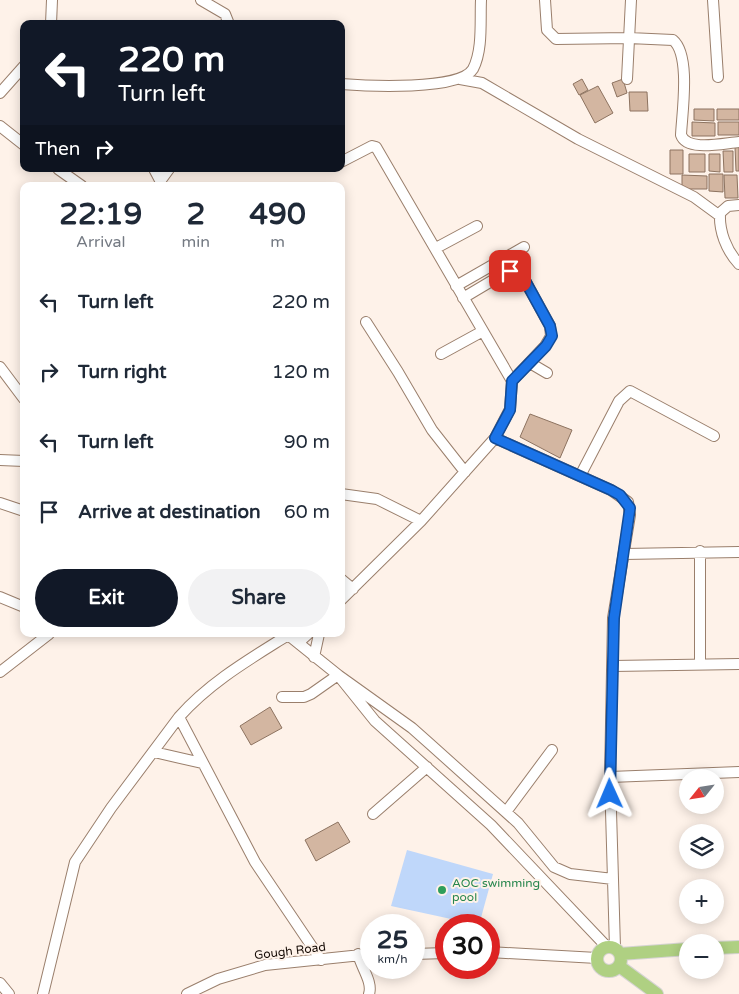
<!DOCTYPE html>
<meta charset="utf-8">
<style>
body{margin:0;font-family:"Varela Round",sans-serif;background:#f2f2f3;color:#1f2937;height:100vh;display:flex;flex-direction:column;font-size:19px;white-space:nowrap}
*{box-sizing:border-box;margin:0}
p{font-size:16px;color:#747a83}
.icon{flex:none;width:28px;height:28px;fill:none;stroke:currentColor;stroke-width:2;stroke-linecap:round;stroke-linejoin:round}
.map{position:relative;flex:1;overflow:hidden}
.side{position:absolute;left:20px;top:182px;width:325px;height:455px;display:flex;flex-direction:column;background:#fff;border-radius:10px;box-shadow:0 2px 12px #0003}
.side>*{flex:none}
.hud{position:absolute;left:20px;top:20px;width:325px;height:152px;border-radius:10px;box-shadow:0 2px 12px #0003;background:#111827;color:#fff;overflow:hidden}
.needle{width:32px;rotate:240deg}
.tools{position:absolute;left:679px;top:769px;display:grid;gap:10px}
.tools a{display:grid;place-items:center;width:45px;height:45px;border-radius:50%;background:#fff;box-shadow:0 2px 12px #0003;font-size:25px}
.speed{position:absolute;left:360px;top:914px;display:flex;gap:10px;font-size:25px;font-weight:700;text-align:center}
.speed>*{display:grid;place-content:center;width:65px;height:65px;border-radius:50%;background:#fff;box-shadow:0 2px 12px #0003;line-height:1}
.speed small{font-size:12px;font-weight:400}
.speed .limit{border:8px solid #d22;background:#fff;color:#111}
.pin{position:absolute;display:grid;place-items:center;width:42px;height:42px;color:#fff;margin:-21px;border-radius:10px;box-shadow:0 2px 8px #0006}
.me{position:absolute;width:55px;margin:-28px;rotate:359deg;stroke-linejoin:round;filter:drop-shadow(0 0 4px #0008)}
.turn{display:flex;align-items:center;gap:18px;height:105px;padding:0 15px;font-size:22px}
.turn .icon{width:65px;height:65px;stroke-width:2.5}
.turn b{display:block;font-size:35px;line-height:42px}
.then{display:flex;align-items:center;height:48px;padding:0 15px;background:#0003;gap:10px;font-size:19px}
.eta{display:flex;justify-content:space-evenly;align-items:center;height:85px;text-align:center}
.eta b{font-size:30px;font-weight:700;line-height:35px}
.cta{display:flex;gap:10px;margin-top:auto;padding:10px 15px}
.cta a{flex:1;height:58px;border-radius:30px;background:#111827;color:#fff;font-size:20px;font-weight:700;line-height:58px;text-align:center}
.cta a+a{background:#f2f2f3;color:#1f2937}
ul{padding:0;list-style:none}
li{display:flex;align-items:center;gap:15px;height:70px;padding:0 15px}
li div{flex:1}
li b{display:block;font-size:19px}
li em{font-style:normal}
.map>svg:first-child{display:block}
</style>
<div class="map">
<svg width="739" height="994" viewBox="0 0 739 994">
<rect width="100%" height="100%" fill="#fef2e9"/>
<path fill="#bfd7fa" d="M407,850L493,874L479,925L391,906Z"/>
<path fill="#d3b6a1" stroke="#8d7360" d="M582,79L588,90L579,95L573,84Z
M623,79L627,93L617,97L612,83Z
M598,86L613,113L595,123L580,95Z
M629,92H647L648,111H630Z
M694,109H714V121L694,120Z
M717,109H739V120H717Z
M692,122L715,123V136H692Z
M718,122H739V135H718Z
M739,146V171H736L735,147Z
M670,150H683V174H670Z
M723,151H733V172H724Z
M689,154H705V172H689Z
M709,154H720V172L709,171Z
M709,174H723V192L709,191Z
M682,175L707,176V189H682Z
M724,175H737L738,198H725Z
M530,414L572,430L560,458L520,437Z
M270,707L282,728L251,745L240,726Z
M338,822L350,842L316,861L305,840Z"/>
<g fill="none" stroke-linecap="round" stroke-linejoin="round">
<g stroke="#9a7f6c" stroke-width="12">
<path id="minor" d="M201,0L225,14L229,24
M545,0L547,30L556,39L629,38L673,40C691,55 682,113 681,135C687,152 724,143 739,142
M713,0L718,77
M51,24L52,0
M460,79L482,83L578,139L694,197L720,216
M627,79L631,0
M341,84C366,86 460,91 473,69C483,50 480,21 481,0
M0,93L24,66
M0,126L24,145
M341,162L372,146L376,147L512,381L510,409L495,438
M58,169L82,186
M154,169L163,186
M161,180L169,169
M739,205L728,206L720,213C719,231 726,250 739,264
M436,248L477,226
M456,286L524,247
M463,298L505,273L514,270L522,275L550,326L551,336L545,346L512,381
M366,322L398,372L432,430L465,472
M441,354L483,331
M530,363L547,373
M0,367L24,399
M0,460L24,461
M580,476L619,401L630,391L714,436
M341,494L377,499L421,521
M0,503L24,511
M700,551V664
M624,554L739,552
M341,579L353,589
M0,597L24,607
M341,600L421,521L495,438L611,490L628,502L630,515L613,618L610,777L615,948
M287,634L338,675L375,721L491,825L607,947
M298,643L308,634
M314,657L319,634
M613,666L739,664
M0,672L49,634
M282,697H304L311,694L338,675L412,728L430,744L518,823L554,867L570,874L613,879
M179,717L255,862L321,960
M154,752L202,763
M610,777L739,772
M506,812L552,750
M373,814L427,767
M489,952L597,958
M358,954C361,967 373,982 369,994
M414,954L446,953
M0,983L9,994
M43,994L75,862L111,808L179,717C210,682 250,659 288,635
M187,994L218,979L265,965L371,954"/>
</g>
<g stroke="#d5d3d2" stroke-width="14">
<path id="major" d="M597 959a12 12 0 1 1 24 0a12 12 0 1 1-24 0Z
M715,948L739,947
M620,954L688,949
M619,966L657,994"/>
</g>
<use href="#minor" stroke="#fff" stroke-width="10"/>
<use href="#major" stroke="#afd082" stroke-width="12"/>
</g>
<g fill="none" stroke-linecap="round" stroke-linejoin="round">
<g stroke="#114b97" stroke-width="12">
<path id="route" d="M510,271H517L522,275L550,326L552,336L546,346L512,381L510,410L495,438L611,490L620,495L630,508L614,618L610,794"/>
</g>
<use href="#route" stroke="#1a73e8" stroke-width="9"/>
</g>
<circle fill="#2e9e5b" stroke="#fef2e9" stroke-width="2" cx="442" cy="890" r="5"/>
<g text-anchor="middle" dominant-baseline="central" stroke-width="4" stroke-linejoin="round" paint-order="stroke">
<g font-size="12" fill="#27864d" stroke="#fef2e9" text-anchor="start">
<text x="452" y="883">AOC swimming<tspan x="452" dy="14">pool</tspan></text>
</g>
<g font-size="12" fill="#150b05" stroke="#fef2e9">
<text transform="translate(290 951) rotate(-7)">Gough Road</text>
</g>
</g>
</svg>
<div class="tools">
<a><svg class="needle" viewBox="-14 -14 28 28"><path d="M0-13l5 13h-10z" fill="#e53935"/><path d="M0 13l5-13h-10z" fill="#747a83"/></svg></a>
<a><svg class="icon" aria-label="layers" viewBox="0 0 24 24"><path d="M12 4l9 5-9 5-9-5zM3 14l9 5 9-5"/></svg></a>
<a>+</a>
<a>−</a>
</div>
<div class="speed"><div>25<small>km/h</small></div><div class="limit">30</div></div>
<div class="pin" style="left:510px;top:271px;background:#d93025"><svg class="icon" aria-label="arrive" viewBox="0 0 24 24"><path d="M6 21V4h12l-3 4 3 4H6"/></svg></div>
<svg class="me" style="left:610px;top:794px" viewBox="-20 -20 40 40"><path d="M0-17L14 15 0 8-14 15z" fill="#1a73e8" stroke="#fff" stroke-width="4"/></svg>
<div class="hud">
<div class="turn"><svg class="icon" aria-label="left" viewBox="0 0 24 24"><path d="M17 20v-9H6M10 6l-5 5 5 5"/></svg><div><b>220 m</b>Turn left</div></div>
<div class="then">Then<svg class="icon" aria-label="right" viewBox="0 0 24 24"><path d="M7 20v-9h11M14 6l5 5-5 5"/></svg></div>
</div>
<section class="side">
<div class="eta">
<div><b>22:19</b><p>Arrival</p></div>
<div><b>2</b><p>min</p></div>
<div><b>490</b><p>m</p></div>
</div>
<ul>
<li><svg class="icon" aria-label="left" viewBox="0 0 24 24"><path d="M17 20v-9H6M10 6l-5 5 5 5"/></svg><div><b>Turn left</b></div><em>220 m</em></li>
<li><svg class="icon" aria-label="right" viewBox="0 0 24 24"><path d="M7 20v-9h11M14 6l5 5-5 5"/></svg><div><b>Turn right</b></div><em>120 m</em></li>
<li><svg class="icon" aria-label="left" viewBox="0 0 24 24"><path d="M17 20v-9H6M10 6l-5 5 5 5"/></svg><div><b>Turn left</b></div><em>90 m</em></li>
<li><svg class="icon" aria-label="arrive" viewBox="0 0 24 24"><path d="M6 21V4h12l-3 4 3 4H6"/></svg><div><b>Arrive at destination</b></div><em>60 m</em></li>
</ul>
<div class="cta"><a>Exit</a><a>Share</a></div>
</section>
</div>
